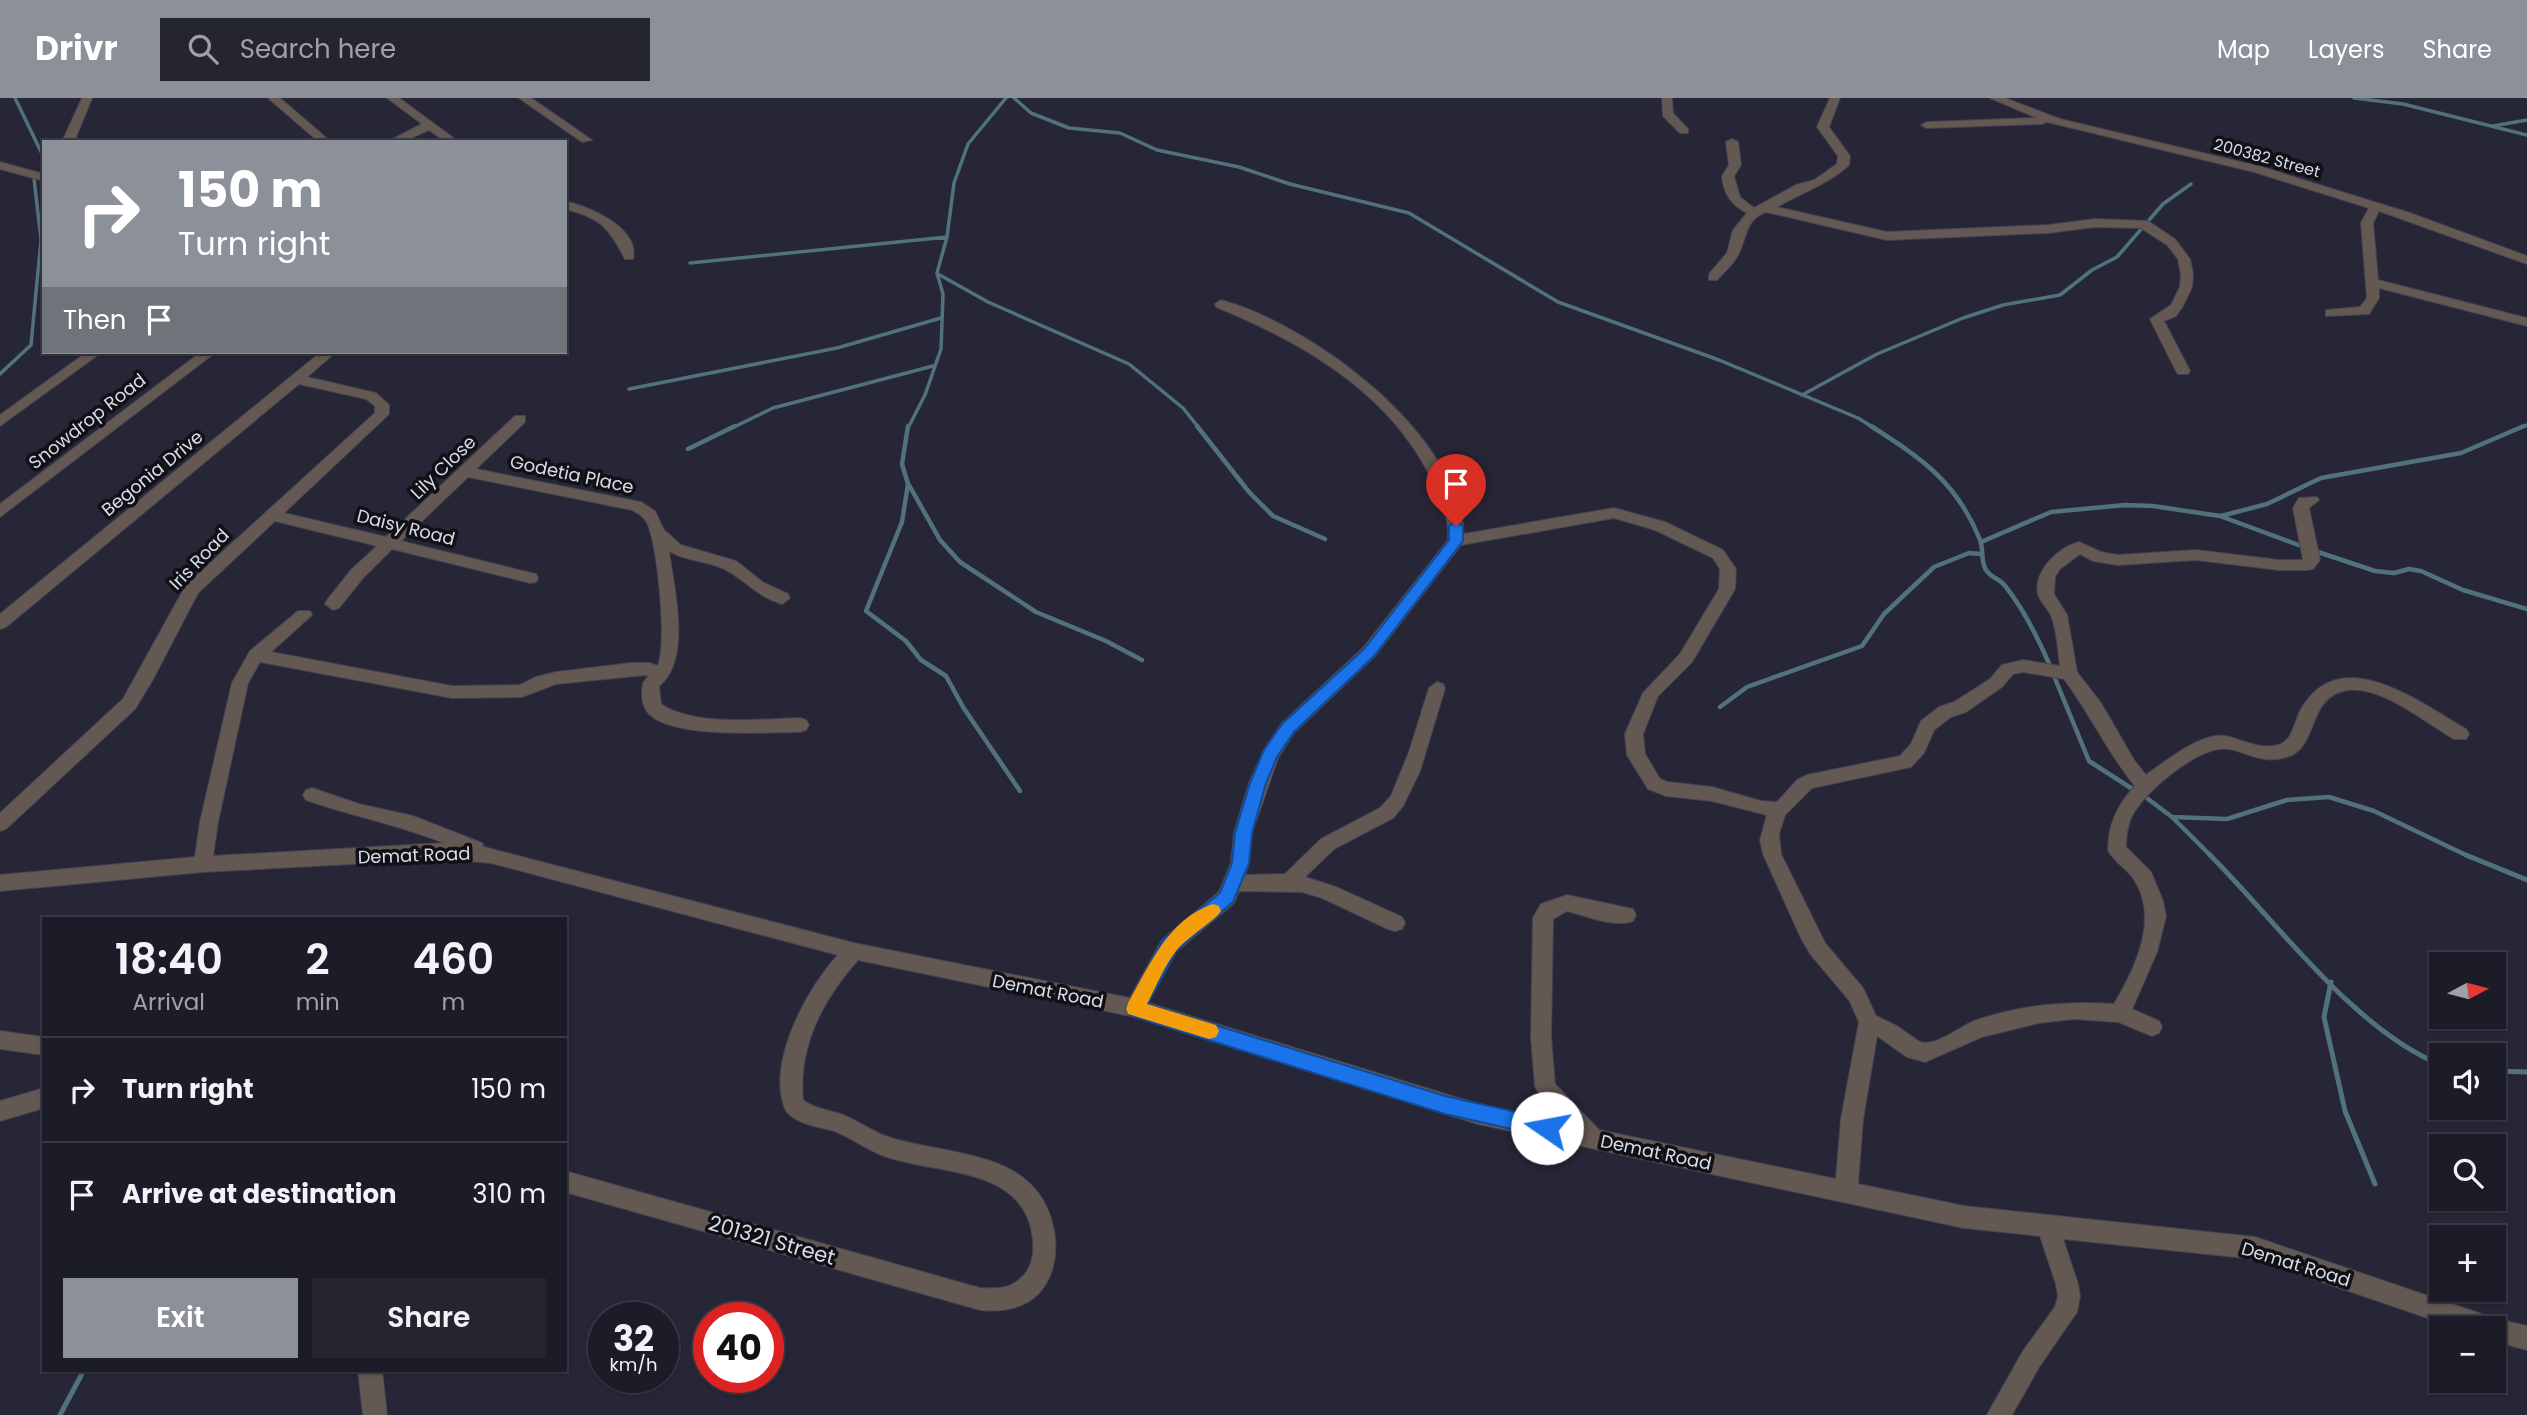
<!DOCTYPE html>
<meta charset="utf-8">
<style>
body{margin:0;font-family:Poppins,sans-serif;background:#252531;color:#f1f3f6;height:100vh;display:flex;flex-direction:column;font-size:26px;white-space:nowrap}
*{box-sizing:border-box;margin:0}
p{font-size:23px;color:#a0a1a8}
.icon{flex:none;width:38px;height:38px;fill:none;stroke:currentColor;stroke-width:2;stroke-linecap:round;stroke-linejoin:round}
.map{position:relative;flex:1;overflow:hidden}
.drawer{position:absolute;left:42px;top:819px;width:525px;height:455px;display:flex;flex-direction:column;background:#1c1c29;border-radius:0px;box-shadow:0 2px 5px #0004,0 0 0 2px #3a3a46}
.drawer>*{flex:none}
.banner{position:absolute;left:42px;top:42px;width:525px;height:214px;border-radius:0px;box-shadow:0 2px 5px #0004,0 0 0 2px #3a3a46;background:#8c9099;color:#fff;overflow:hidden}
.needle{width:46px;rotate:83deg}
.fabs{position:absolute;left:2429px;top:854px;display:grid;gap:14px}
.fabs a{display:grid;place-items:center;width:77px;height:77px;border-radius:0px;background:#1c1c29;box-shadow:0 2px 5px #0004,0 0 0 2px #3a3a46;font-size:35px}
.speed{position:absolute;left:588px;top:1204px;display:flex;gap:14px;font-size:35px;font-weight:700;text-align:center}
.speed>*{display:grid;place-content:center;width:91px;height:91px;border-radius:50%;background:#1c1c29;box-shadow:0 2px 5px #0004,0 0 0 2px #3a3a46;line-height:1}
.speed small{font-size:18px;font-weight:400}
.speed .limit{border:10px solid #d22;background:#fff;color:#111}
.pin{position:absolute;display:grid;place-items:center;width:60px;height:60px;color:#fff;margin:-72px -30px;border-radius:50% 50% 50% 0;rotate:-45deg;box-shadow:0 0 7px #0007}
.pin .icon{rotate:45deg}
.me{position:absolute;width:77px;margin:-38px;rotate:282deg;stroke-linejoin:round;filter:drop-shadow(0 0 5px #0008)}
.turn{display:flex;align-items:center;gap:24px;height:147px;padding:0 21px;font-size:32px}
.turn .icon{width:91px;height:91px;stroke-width:2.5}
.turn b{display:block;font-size:49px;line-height:60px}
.then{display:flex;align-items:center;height:66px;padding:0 21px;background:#0003;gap:14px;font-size:26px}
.eta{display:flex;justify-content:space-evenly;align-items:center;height:119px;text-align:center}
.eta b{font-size:42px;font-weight:600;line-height:49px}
.button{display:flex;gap:14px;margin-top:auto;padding:14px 21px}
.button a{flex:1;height:80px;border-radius:0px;background:#8c9099;color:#fff;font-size:28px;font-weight:600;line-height:80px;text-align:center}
.button a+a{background:#252531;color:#f1f3f6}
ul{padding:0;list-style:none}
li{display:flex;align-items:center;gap:21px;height:105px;padding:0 21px;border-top:2px solid #3a3a46}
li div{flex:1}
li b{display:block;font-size:26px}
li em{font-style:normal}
header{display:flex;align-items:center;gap:42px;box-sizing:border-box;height:98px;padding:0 35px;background:#8c9099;color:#fff}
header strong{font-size:33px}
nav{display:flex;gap:38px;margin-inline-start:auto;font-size:24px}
.search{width:490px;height:63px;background:#252531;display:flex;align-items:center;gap:18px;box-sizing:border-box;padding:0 24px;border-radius:0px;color:#a0a1a8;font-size:26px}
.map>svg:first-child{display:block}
</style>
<header>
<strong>Drivr</strong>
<div class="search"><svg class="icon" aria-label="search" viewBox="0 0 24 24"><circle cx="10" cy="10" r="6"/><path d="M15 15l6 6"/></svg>Search here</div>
<nav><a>Map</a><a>Layers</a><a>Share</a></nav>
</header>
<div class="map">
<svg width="2527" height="1317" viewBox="0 0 2527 1317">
<rect width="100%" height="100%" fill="#262637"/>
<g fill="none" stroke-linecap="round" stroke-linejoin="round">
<path stroke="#51727d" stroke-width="3.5" d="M15,0L44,60
M1014,0L1031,15L1069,30L1120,35L1157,52L1239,69L1290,86L1409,115L1558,204L1719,262L1858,320L1874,330
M2354,0L2403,6L2527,37
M2493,28L2527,22
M690,165L947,139
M938,176L988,204L1129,266L1183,310L1199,330
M0,276L31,247L41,142L34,80
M629,291L837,250L941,220
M1802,297L1877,256L1963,220L2003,207L2060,197L2092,172L2117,159L2163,106L2191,86
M732,330L773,310L933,268
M908,330L925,297L941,251L943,196L937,175L947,139L954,85L968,46L1006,0
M2520,330L2527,327"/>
<path stroke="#51727d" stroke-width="4.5" d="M908,328L902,366L908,386L902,424L866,513L906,543L921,562L946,578L963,609L1020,693
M1197,328L1249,394L1273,418L1325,441
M1871,328C1921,360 1957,384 1980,442C1984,452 1980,461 1986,472C1991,480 2001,481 2006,489C2025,513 2038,540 2050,568
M688,351L735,328
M909,387L940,442L960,464L1036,514L1106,543L1142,562
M2221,418L2267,406L2321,380L2461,355L2524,328
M1981,444L2051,414L2125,407L2153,408L2220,418L2304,449
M2315,453L2375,473L2394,475L2409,471L2421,473L2463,492L2527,511
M2054,578L2089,663L2134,692
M1720,609L1747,589L1862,548L1884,516L1934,469L1969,455L1980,456
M2148,701L2172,719L2227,721L2287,702L2329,699L2374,713L2470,759
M2172,719L2212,759"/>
<path stroke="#51727d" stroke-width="5" d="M2210,757C2277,824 2353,931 2441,967
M2466,757L2527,782
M2331,884L2324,919L2345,1013L2375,1086
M2494,973L2527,974
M60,1317L84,1272"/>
<g stroke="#434353" stroke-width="2">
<path id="minor" d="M82,0H92L74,44H62Z
M268,0H280L331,44H319Z
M387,0H399L459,44H446L429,32L402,44H387L422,26Z
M519,0H531L592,42L582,44Z
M1662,0H1672L1673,15L1688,31V35H1680L1663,18Z
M1830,0H1840L1829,29L1850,58L1849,67C1829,86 1801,95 1777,109L1887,134L2048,127L2095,121L2148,123L2175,141L2190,161L2193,176L2192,189L2183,208L2176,218L2164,223L2190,273L2188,276H2178L2176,273L2150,221L2171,207L2180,189L2181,176L2178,161L2167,147L2141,130L2095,129L2048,135L1887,142L1766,114C1746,121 1747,138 1739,155C1735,165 1724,174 1717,182H1709V176L1727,155L1733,132L1747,115C1731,107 1723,95 1722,78L1729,67L1726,44L1732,41L1738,44L1741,67L1734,78L1740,99L1754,110L1796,87L1814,82L1837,66L1838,58L1817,29Z
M1990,0H2005L2060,21L2262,69L2410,115L2527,158V166L2379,113L2373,125L2378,182L2527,220V228L2379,190V200L2369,216L2326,218V212L2360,209L2367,200L2361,125L2369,110L2254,74L2047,24L2042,26L1927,30L1921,27L1927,24L2037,20Z
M0,64L44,76V83L0,71Z
M565,103C589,109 640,129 633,161H625C609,130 601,120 565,111Z
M1221,202C1312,227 1457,334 1464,436L1614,410L1665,424L1723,452L1736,471L1735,491L1692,564L1658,598L1643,636L1645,656L1660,681L1668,684L1712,689L1761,703L1777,704L1797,682L1807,677L1900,658L1911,646L1921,623L1939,609L1954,604L1990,581L2002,567L2023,562L2060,568C2058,552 2057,535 2052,520C2049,511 2040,504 2038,496C2033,473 2059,449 2079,444L2101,454L2118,457L2196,452L2279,462H2303L2293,410L2299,400L2317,399L2319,402L2309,410L2320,462L2313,471L2307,472H2279L2196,462L2118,467L2093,463L2080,456L2060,471L2055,479L2054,496L2067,517L2077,574L2101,605L2134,662L2146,677C2164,664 2203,633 2226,638C2242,642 2261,652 2278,647C2292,644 2294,625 2300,613C2339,541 2420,605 2466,631L2469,636L2466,641H2454C2426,625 2382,588 2349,592C2308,597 2318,645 2292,657C2260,671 2243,648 2219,651C2190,656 2146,693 2132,718C2127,729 2126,738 2126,749L2151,774L2163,803L2166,818L2157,854L2132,911L2159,923L2162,929L2159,935L2152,938L2118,924L2074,921L2039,925L1982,939L1925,964L1907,959L1877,938L1863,1021L1858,1086L1964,1108L2255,1139L2493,1220L2527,1228V1252L2494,1243V1230H2457L2255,1161L2063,1141L2078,1186L2080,1198L2077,1214L2039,1269L2012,1317H1987L2023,1253L2055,1209L2058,1198L2056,1186L2040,1138L1964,1130L1478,1026L1135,919L858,862C823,901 798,948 803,1002C814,1011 830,1012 843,1017C859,1023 874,1035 891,1040C956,1059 1044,1052 1055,1139C1057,1158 1053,1180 1039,1195C1024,1211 1001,1214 980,1212L565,1094V1073L980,1190C997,1191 1012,1191 1024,1177C1033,1167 1034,1154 1033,1142C1026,1068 940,1077 887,1059C868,1053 853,1040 834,1033C817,1028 798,1027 786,1013C765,967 807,890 838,857L491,765L444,761L203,774L0,793V777L195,759L200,724L232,585L250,553L298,513H310L312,517L271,554L452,588L520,587L536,579L556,574L631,565H649L658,568C667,542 658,453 648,427C645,419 639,416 632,412L468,379L401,443L536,476L538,480L536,484L530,485L392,451L363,480L339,510L333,512L325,506L327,502L351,472L377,448L275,423L198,495L152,583L135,611L6,731L0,733V715L123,601L186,487L375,315V308L366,301L299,286L6,529L0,531V516L321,254H336L307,279L376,295L389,307V316L284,415L386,439L515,318H525V324L476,371L641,404L655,413L664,432L681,447L736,463L764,485L788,496L790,500L782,506C756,498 747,483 726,472C708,462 686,464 669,453C674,490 692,562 659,588L661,606C695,629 760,621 800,620L806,622L809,627L806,632L800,634C765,634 675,641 649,616C641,607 641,596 643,585L648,578L646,577L556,586L522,599L452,600L260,564L248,585L218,724L213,758L444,745C399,727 352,718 306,702L303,697L306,692L312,690L359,706L413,718L482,745L484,749L854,845L1130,900L1162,842L1219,794L1231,765L1234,735L1249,685L1264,652L1282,625L1363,550L1448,442C1450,420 1440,400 1431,380C1389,294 1302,244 1216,209L1215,206ZM1614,420L1655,432L1713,460L1720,471L1719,491L1680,556L1643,595L1625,636L1627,657L1648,691L1666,698L1712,703L1767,717L1760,742L1763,756L1801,840L1811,857L1849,902L1859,924L1841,1021L1836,1081L1599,1032L1555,986L1551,940L1553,821L1567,813C1587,818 1613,830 1633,823L1636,817L1633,811L1567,797L1541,806L1533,820L1531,940L1535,988L1545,1007L1567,1025L1478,1006L1148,905L1176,854L1234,805L1239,793L1302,794L1322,800L1388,831L1395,833L1402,831L1405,825L1402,819L1336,789L1305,779L1334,751L1393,720L1403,708L1420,673L1445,590L1443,586L1437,584L1429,590L1409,654L1391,698L1380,710L1321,741L1285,776L1245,777L1249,765L1252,735L1278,660L1294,635L1375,558L1461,447ZM2023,574L2064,581C2090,616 2108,655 2135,688C2117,707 2108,727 2108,752C2114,764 2126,770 2133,780C2160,819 2136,869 2114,906C2067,903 2019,907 1974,923C1959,929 1936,949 1920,944L1897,928L1876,918L1863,890L1825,845L1781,756L1779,736L1785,717L1812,690L1911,669L1924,655L1934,632L1951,619L1966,614L2002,589L2013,576Z
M87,254H102L0,328V317Z
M201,254H216L0,419V406Z
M0,933L44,939V957L0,951Z
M44,990V1010L0,1023V1003Z
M358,1272H382L387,1317H363Z"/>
</g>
<use href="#minor" fill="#645852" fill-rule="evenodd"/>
</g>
<path fill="#1a73e8" stroke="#114b97" stroke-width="2" d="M1456,423L1463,428V443L1374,558L1294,634L1277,659L1266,685L1252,735L1249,765L1233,804L1176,853L1147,906L1445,998L1547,1021L1554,1024L1557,1030L1554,1037L1547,1039L1445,1016L1135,919L1128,916L1126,911L1163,842L1220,795L1232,765L1235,735L1250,685L1264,652L1282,626L1364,551L1449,442V428Z"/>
<path fill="#f59e0b" d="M1213,806L1219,808L1221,813C1217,821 1185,841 1176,853C1164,868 1156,889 1147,906L1216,927L1219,933L1216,939L1209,941L1128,916L1126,911L1128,905C1150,867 1168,821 1213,806Z"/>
<g text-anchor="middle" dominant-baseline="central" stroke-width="7" stroke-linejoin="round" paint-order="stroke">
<g font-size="16" fill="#dbdbe6" stroke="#101017">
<text transform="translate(2267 60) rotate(15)">200382 Street</text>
</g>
<g font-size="18" fill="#dbdbe6" stroke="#101017">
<text transform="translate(87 323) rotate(-38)">Snowdrop Road</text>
<text transform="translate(443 369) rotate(-44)">Lily Close</text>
<text transform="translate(152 375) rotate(-39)">Begonia Drive</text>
<text transform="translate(572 376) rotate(12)">Godetia Place</text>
<text transform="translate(406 429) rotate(14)">Daisy Road</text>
<text transform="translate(199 461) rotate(-46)">Iris Road</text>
<text transform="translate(414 757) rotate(-2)">Demat Road</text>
<text transform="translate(1048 893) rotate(11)">Demat Road</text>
<text transform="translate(1656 1054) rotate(12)">Demat Road</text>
<text transform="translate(2296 1166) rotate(17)">Demat Road</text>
</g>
<g font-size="21" fill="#dbdbe6" stroke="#101017">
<text transform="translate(772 1142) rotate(16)">201321 Street</text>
</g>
</g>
</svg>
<div class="fabs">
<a><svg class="needle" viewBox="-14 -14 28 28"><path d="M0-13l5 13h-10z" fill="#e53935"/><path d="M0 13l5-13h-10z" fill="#a0a1a8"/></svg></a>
<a><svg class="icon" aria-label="sound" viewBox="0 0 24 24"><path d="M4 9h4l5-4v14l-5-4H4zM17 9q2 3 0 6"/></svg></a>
<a><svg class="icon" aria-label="search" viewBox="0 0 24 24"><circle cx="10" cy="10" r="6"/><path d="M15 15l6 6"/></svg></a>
<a>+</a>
<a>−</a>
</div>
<div class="speed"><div>32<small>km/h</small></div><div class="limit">40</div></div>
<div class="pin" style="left:1456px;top:428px;background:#d93025"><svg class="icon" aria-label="arrive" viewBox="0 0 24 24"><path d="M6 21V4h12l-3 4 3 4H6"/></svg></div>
<svg class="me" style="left:1547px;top:1030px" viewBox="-20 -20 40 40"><circle r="19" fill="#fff"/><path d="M0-13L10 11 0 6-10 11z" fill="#1a73e8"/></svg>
<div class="banner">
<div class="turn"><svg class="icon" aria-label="right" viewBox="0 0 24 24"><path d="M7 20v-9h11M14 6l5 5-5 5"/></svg><div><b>150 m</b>Turn right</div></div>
<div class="then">Then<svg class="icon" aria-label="arrive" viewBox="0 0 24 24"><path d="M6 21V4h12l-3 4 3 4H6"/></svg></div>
</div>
<section class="drawer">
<div class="eta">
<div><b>18:40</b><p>Arrival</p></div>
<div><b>2</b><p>min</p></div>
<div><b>460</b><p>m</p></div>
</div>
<ul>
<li><svg class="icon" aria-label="right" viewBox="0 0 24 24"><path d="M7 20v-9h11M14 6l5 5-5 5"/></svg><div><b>Turn right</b></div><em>150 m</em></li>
<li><svg class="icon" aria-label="arrive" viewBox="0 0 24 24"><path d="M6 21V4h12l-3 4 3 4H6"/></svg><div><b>Arrive at destination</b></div><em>310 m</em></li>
</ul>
<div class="button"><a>Exit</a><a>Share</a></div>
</section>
</div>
